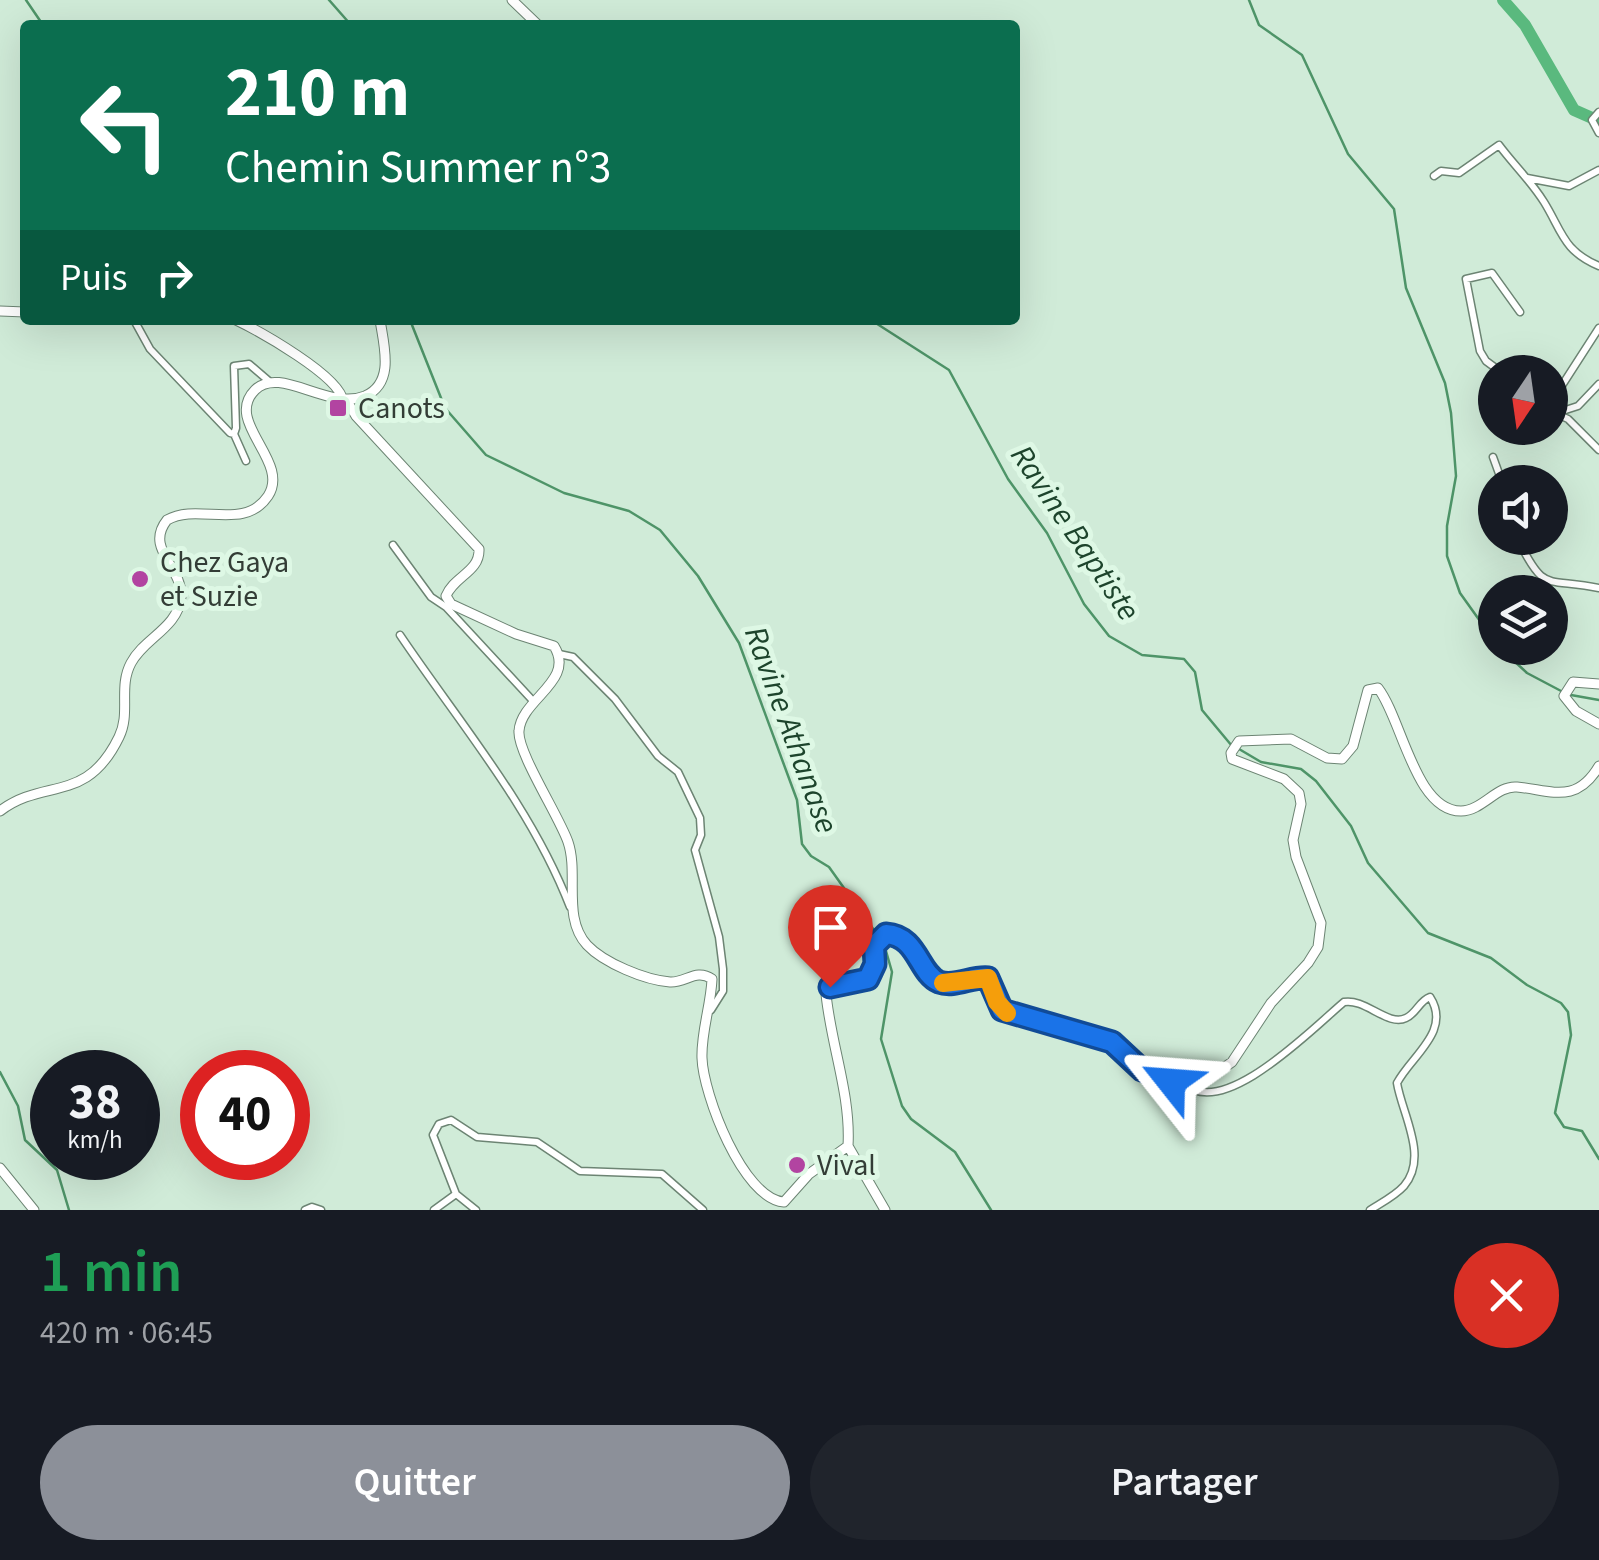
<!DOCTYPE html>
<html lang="fr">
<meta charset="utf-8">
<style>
body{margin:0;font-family:"Source Sans 3",sans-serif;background:#20242c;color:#f1f3f6;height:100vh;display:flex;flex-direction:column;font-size:38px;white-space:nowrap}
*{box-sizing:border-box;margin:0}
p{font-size:32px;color:#9ea1a6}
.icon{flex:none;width:55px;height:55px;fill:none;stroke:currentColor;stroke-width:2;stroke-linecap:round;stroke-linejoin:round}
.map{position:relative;height:1210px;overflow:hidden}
.side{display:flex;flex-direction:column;background:#171b24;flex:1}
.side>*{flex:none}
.banner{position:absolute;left:20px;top:20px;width:1000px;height:305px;border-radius:10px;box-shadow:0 10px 40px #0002;background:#0b6e4f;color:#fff;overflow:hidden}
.needle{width:65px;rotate:193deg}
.controls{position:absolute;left:1478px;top:355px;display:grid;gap:20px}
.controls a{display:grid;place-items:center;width:90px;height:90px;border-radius:50%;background:#171b24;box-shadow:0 10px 40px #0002;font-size:50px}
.speed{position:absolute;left:30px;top:1050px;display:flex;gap:20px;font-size:50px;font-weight:700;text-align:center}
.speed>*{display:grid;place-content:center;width:130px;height:130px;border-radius:50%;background:#171b24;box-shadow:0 10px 40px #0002;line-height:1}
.speed small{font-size:25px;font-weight:400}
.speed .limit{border:15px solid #d22;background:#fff;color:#111}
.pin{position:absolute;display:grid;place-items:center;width:85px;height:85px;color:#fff;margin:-102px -42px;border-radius:50% 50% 50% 0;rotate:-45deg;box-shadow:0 0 10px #0007}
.pin .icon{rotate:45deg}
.me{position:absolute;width:110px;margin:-55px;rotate:298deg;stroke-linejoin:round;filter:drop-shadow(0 0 8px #0008)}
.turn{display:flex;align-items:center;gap:35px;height:210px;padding:0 40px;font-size:45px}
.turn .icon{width:130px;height:130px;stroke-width:2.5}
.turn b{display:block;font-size:70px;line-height:85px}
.then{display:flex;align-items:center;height:95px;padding:0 40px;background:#0003;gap:20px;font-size:38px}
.round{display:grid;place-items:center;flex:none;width:105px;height:105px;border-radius:52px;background:#20242c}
.summary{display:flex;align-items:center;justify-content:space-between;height:170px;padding:0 40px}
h1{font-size:60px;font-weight:600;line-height:75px;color:#1e9e55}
.button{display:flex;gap:20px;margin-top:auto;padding:20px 40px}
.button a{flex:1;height:115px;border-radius:60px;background:#8c9099;color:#fff;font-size:40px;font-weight:600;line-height:115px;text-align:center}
.button a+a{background:#20242c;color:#f1f3f6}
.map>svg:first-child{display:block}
</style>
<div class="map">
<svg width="1599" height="1210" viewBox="0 0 1599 1210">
<rect width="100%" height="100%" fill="#d0ebd8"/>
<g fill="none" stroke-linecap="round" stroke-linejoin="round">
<path stroke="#4e9468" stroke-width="2.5" d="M26,0L43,25
M329,0L351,25
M1249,0L1259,25L1302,55L1348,154L1394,209L1406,288L1445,383L1451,413L1456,476L1447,526V556L1460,593L1495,642
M410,320L445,408L486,455L564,493L629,511L660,530L698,576L739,643L797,800L802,844L811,856L829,867L876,933
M871,320L949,370L1008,479L1047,533L1084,604L1109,636L1142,655L1184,659L1195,672L1202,710L1232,746
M1500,648L1527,673L1563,692
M1571,695L1599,700
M1239,749L1261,762L1301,769L1316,781L1351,826L1368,863L1428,933L1491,958L1527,985L1561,1003L1568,1012L1571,1035L1555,1113L1564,1127L1582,1131L1599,1159
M884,944L892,972L881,1039L902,1106L911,1119L955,1152L991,1210
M0,1072L18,1106L25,1140L57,1170L69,1210"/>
<path stroke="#5ab97e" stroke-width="12" d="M1503,0L1525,25L1574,110L1599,121"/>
<g stroke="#6c8473" stroke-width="9">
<path id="street" d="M1599,112L1592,120L1599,133
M1434,176L1441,171L1459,173L1499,145C1513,164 1531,181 1544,202C1562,231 1563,251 1599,266
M1527,178L1569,186L1599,170
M134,320L150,349L230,433L234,434L236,428L234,366L249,364L270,382
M1501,372L1486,361L1480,351L1466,279L1492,273L1520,312
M1550,404L1599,328
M1557,414L1568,419L1599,450
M1550,415L1578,406L1599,384
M234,434L246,461
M1493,457L1502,482
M1517,538C1545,594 1544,577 1599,588
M393,545L431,597L446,607L534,702
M400,635C460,724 531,806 570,907
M559,654L573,657L615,699L658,756L678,772L700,818L701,835L695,850L719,937L723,969V991L711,1010
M1184,1083C1222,1122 1314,1027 1344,1002C1365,998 1388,1027 1406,1018C1417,1013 1419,1001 1430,997C1452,1031 1411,1056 1397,1083C1402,1114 1429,1157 1404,1186C1395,1196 1381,1203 1370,1210
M456,1194L476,1210
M305,1210L312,1207L321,1210
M434,1210L456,1194L433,1135L439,1124L451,1120L477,1137L537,1142L580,1171L662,1174L703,1210"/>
</g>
<g stroke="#6c8473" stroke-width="11">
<path id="secondary" d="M512,0L538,25
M0,311L25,312
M236,320C259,331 340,376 343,401
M347,401L356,416L479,549C480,572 454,576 446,596L451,604L516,634L554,646C576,681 521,699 519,731C517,752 559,816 568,842C579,874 562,918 587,945C604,963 645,980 670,982C686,983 696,968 712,979C711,1005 701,1032 702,1058C703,1094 743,1199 784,1202L809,1174L848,1146
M1599,684L1573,682L1564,696L1576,711L1599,724
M0,811C45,777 86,805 119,737C131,713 118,687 131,663C144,638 178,628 181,597C183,567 144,549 167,520C198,502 244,532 268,496C291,461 223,422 255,390C280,365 328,411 365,396C395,383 384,346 380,320
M848,1146C851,1095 831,1045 826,994L829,987L867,979L875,964L874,946L886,934C919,937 918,973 939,982C954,988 972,976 988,978L1001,1010L1112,1042L1142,1069L1171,1082L1208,1079L1232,1062L1271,1003L1308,963L1318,947L1321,923L1296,857L1293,840L1301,804L1299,793L1284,779L1232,759L1231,753L1239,741L1291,739L1327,758L1342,759L1353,746L1368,690L1378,688C1402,719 1415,811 1461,811C1482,811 1497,785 1517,787C1551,790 1576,805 1599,766
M848,1146L885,1210
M0,1168L34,1210"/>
</g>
<use href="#street" stroke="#fff" stroke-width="6"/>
<use href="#secondary" stroke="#fff" stroke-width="9"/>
</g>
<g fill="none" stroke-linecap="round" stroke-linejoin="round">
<g stroke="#114b97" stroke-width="25">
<path id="route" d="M830,987L868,979L875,964L874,946L886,934C918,936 918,973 939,982C955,988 972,976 988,978L1002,1010L1112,1042L1142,1070L1171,1082"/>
</g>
<use href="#route" stroke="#1a73e8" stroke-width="18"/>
<path stroke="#f59e0b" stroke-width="18" d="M943,983L988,978L997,1002L1007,1013"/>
</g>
<g fill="#b244a1" stroke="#def8e5" stroke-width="4">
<rect x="328" y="398" width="20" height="20" rx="5"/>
<circle cx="140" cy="579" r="10"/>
<circle cx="797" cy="1165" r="10"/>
</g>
<g text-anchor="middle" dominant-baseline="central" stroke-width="10" stroke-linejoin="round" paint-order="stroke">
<g font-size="30" fill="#333d36" stroke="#def8e5" text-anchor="start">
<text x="358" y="408">Canots</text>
<text x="160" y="562">Chez Gaya<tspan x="160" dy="34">et Suzie</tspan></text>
<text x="817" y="1165">Vival</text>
</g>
<g font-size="32" font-style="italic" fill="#1d442c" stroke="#def8e5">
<text transform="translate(1075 533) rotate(56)">Ravine Baptiste</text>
<text transform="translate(791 730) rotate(70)">Ravine Athanase</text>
</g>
</g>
</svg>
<div class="controls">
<a><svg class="needle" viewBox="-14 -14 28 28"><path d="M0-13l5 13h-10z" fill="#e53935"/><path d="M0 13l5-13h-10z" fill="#9ea1a6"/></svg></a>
<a><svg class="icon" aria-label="sound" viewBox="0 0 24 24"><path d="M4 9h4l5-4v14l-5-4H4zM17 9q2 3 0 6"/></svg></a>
<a><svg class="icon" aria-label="layers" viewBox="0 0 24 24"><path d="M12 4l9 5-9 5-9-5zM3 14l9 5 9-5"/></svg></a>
</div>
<div class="speed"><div>38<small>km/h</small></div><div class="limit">40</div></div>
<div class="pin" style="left:830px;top:987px;background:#d93025"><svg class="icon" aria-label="arrive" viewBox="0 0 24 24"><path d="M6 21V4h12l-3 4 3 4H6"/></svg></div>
<svg class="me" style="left:1171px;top:1082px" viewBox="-20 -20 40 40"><path d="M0-17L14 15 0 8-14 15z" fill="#1a73e8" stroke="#fff" stroke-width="4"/></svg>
<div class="banner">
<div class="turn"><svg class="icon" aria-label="left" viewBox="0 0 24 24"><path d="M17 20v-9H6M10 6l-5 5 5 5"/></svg><div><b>210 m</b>Chemin Summer n°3</div></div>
<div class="then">Puis<svg class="icon" aria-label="right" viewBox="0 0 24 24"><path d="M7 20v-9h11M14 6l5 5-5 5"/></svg></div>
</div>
</div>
<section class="side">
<div class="summary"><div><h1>1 min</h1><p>420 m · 06:45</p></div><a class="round" style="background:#d93025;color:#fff"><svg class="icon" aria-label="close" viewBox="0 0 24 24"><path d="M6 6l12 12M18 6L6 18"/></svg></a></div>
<div class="button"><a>Quitter</a><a>Partager</a></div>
</section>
